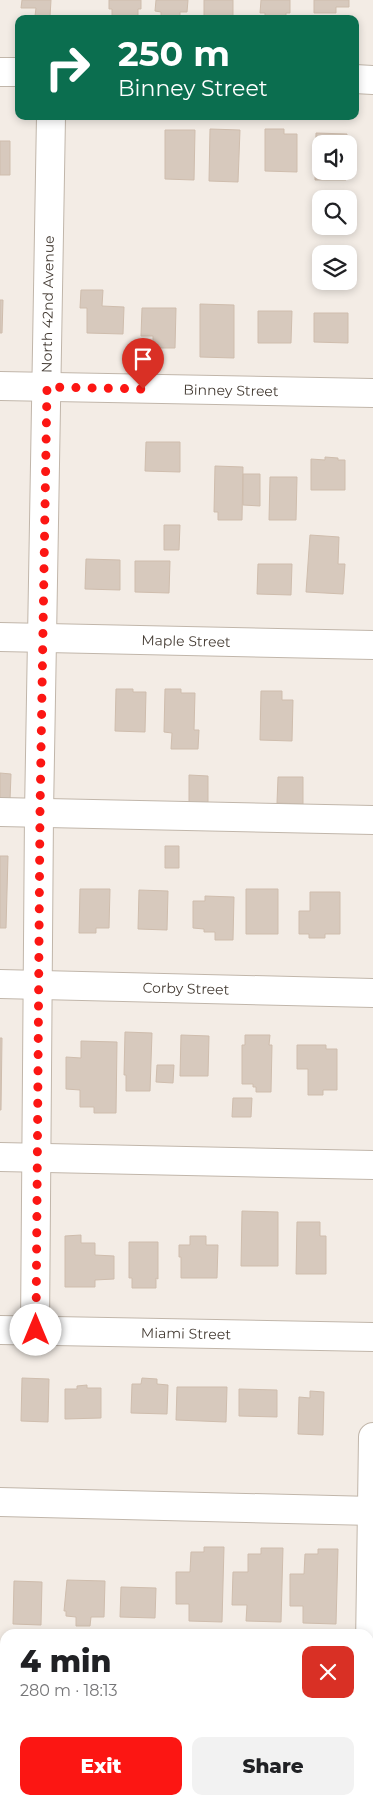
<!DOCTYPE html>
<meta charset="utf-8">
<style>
body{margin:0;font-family:Montserrat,sans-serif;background:#f2f2f2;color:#202124;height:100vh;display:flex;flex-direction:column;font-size:19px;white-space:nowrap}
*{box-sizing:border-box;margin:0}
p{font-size:16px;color:#757577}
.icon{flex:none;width:28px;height:28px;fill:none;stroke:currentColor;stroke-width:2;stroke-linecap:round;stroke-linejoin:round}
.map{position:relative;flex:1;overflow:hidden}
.drawer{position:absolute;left:0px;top:1629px;width:374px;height:176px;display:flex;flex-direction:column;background:#fff;border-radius:15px 15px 0 0;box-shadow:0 2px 8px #0003}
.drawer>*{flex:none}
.guide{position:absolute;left:15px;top:15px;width:344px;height:105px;border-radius:10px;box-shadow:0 2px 8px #0003;background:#0b6e4f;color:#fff;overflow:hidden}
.buttons{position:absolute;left:312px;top:135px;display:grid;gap:10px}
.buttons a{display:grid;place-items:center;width:45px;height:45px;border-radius:10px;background:#fff;box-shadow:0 2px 8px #0003;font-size:25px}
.pin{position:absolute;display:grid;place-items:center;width:42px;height:42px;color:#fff;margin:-51px -21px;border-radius:50% 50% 50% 0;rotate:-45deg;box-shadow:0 0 5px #0007}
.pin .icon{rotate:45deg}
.me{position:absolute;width:55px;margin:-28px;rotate:0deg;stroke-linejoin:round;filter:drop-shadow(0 0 4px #0008)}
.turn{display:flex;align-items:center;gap:18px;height:105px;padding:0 20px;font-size:22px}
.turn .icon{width:65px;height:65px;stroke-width:2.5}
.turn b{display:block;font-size:35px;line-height:42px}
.round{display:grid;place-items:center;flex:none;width:52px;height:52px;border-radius:10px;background:#f2f2f2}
.summary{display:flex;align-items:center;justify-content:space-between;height:85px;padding:0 20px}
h1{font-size:30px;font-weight:800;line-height:38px}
.action{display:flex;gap:10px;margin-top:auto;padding:10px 20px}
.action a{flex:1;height:58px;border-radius:10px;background:#fc1613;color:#fff;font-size:20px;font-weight:800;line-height:58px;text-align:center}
.action a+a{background:#f2f2f2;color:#202124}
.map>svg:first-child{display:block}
</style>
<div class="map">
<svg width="373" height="1804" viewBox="0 0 373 1804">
<rect width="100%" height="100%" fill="#f3ece5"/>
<path fill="#d7c9bd" stroke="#cfbdad" d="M22,0H51L50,17L35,16L36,8H21Z
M109,0H141V9H138V18L112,17V9H109Z
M156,0H188L187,12H180V19H161V12L155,11Z
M204,0H233V16H220V19H204Z
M261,0H290V13H286V19H265V13H260Z
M314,0H349V7H336V13H314Z
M210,129L240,130L238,182L209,181Z
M265,129H284V134H297V172L265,171Z
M165,130H195L194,180L165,179Z
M316,133L347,134V144H321V171H346V180H315Z
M0,141H10V175H0Z
M81,290H103L102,306L124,307L123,334L87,333V308H80Z
M0,300H3L2,333H0Z
M200,304L234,305V358L200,357Z
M142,308H176L175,348H153V336H141Z
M258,311H292L291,343H258Z
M314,313H348V343L314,342Z
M146,442H180V472L145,471Z
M325,457L338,458V460H345V490H311V459L325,460Z
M215,466L243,467L242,520H218V512H214Z
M243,474H260V506L243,505Z
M270,477H297L296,520H269Z
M164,525H180L179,550H164Z
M310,535L339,537L338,564H345L343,594L306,592Z
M86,559L120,560V590L85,589Z
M135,561H170L169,593L135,592Z
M258,564H292L291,595L257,594Z
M116,689H133V692H146L145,732L115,731Z
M165,689H181V693H195L194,730H199L198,749H171L172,733L164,732Z
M261,691H282V700H293L292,741L260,740Z
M0,773L11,774L10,800H0Z
M189,775L208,776V806H189Z
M278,777H303V804L277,803Z
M165,846H179V868H165Z
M0,856H8L6,928H0Z
M80,889H110L109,928H96V933H79Z
M246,889H278V934H246Z
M139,890L168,891L167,930L138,929Z
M310,892H340V934H325V938H309V934H299V911H310Z
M205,896L234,897L233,940H215V932H204V929L193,928V901H205Z
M125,1032L152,1033L150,1091H126V1075H124Z
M181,1035L209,1036L208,1076H180Z
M245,1035H270L269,1045H272L271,1092H256V1087H253V1084H242V1045H245Z
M0,1038H2L1,1110H0Z
M81,1041L117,1042L116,1113H94V1107H80V1090L66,1089V1057L81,1058Z
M297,1045H326V1049H337V1090H323V1095H308V1069H297Z
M157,1065H174L173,1083L156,1082Z
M233,1098H252L251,1117H232Z
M242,1211L278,1212V1266H241Z
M297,1222H320V1236H326V1274H296Z
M81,1235V1243H95V1255L114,1256V1279L95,1280V1287H65V1236Z
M190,1236H206V1245H218L217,1278H181V1257H179V1245H190Z
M129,1242H158V1279L156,1278V1288H132V1278H129Z
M22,1378L49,1379L48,1422L21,1421Z
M142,1378L157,1379V1384L168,1385L167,1414L131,1413L132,1384H141Z
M87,1385V1388H101V1418L65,1419V1389H77V1386Z
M177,1387H227L226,1422L176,1420Z
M239,1389L277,1390V1417L239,1416Z
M310,1391L324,1392L323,1435L298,1434L299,1397L310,1398Z
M204,1547H224L222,1622L189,1621V1604H176V1572H190L191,1552H204Z
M261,1548H283L281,1622L246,1621L247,1605H232L233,1572H248V1554H261Z
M318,1549H338L336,1624L303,1623V1606H290V1574H304L305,1554H318Z
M67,1580L105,1581L104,1617H91L90,1626H76V1617L66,1616V1611H64Z
M14,1581L42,1582L41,1625L13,1624Z
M121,1587L156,1588L155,1618L120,1617Z
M1,1736H5V1787L0,1786Z
M169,1800H182V1804H169Z
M110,1802L129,1803V1804H110Z"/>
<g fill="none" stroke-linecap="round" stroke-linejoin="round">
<g stroke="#c1b6aa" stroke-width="30">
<g id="minor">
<path d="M0,72H19"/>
<path d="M355,79L373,80"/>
<path id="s1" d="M0,386L373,393"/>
<path id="s2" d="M0,637L373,645"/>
<path d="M0,812L373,820"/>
<path id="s3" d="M0,984L373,993"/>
<path d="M0,1157L373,1165"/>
<path id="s4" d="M0,1330L373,1337"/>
<path id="s5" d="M35,1330L39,813L51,116"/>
<path d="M0,1502L373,1511"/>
<path d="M0,1676H5"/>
<path d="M369,1717L373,1437"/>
<path d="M368,1804V1800"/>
</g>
</g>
<use href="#minor" stroke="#fff" stroke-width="28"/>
</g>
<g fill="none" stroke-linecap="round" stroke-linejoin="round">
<path stroke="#fc1613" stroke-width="9" stroke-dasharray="0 16.2" d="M36,1330L40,812L47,387L143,389"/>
</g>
<g text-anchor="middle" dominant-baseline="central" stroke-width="4.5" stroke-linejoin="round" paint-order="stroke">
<g font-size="14" fill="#453c34" stroke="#fff">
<text stroke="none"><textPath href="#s5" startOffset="1026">North 42nd Avenue</textPath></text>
<text stroke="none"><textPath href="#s1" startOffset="231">Binney Street</textPath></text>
<text stroke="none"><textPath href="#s2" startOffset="186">Maple Street</textPath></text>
<text stroke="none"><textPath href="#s3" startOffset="186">Corby Street</textPath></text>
<text stroke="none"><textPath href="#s4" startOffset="186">Miami Street</textPath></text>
</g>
</g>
</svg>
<div class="buttons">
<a><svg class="icon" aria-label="sound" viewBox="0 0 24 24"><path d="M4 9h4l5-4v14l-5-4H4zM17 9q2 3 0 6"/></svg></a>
<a><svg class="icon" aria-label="search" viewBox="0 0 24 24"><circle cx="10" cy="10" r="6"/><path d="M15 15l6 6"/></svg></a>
<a><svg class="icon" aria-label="layers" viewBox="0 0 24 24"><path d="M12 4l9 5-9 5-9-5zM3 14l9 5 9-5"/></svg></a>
</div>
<div class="pin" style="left:143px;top:389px;background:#d93025"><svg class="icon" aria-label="arrive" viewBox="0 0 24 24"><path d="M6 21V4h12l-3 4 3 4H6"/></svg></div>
<svg class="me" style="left:36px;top:1330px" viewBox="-20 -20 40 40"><circle r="19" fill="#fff"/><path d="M0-13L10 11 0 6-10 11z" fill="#fc1613"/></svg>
<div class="guide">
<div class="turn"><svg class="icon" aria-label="right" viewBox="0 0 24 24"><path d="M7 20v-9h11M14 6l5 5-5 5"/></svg><div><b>250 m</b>Binney Street</div></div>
</div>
<section class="drawer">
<div class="summary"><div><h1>4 min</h1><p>280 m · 18:13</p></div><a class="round" style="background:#d93025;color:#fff"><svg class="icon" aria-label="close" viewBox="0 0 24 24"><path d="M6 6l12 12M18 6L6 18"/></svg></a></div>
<div class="action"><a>Exit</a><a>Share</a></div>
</section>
</div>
